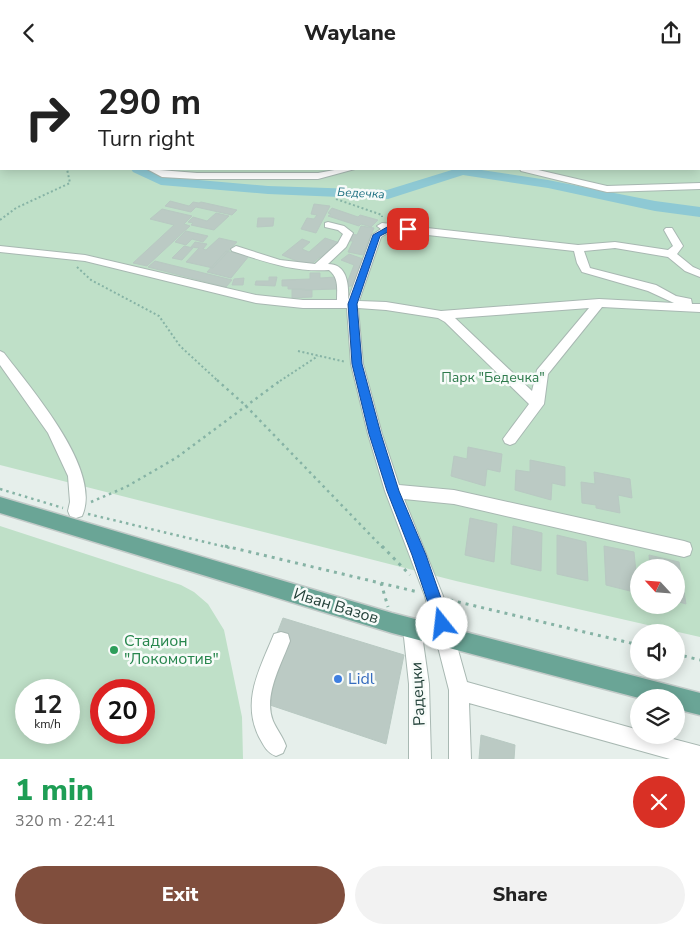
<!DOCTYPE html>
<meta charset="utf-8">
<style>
body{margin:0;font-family:"Nunito Sans",sans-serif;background:#f2f2f2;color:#222;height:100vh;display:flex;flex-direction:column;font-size:19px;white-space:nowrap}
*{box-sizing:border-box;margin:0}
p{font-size:16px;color:#767676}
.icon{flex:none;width:28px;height:28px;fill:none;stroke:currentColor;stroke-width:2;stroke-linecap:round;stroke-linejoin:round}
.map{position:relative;height:694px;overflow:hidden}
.side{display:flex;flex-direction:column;background:#fff;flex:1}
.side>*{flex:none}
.banner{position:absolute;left:0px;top:0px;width:700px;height:105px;box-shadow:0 2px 12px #0003;background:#fff;color:#222;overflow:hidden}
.needle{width:32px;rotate:296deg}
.controls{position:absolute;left:630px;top:494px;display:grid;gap:10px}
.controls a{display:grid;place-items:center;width:55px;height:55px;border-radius:50%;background:#fff;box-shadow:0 2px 12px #0003;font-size:25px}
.speed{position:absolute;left:15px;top:614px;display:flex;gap:10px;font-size:25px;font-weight:700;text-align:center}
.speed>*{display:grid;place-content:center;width:65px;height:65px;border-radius:50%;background:#fff;box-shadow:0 2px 12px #0003;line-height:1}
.speed small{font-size:12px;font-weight:400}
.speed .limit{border:8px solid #d22;background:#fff;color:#111}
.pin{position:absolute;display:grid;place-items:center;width:42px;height:42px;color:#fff;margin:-21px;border-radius:10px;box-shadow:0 2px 8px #0006}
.me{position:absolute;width:55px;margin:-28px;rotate:344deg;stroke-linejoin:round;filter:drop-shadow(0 0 4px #0008)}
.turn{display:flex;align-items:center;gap:18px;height:105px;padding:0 15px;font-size:22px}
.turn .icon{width:65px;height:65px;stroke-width:2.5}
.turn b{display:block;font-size:35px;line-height:42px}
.round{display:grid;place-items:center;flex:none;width:52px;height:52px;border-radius:26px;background:#f2f2f2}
.head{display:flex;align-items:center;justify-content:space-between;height:85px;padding:0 15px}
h1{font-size:30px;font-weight:800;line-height:38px;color:#1e9e55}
.cta{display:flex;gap:10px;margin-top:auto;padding:10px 15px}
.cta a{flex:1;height:58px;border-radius:30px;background:#804e3d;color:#fff;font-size:20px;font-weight:800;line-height:58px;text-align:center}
.cta a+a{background:#f2f2f2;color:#222}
header{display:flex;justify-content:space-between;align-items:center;height:65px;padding:0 15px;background:#fff;font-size:22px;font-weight:800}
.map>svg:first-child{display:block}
</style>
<header><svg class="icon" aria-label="back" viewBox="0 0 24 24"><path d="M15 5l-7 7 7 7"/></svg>Waylane<svg class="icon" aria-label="share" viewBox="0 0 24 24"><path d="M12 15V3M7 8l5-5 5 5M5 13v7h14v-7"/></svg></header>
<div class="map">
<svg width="700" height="694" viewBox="0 0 700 694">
<rect width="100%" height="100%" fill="#e6efeb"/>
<path fill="#bfe0c8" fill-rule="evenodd" d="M0,9L1,104H699L700,94V572L456,516L0,400ZM639,502H676V540H639Z
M0,461L181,520L194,527L208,539L224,565L242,652L243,694H0ZM26,625H69V668H26ZM101,625H144V668H101Z"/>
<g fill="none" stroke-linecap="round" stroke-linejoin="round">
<path fill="#8ec9d4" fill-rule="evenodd" d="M0,81H1V89H0Z
M131,104H148L164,112L268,121L387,125L455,104H475L548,115L655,136L700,142V152L655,146L548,123L463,110L388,134L268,129L161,120L133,107Z"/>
</g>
<path fill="#bbcac4" stroke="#b8c9c2" d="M170,136L189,141L193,137L199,138L201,137L237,145L232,150L196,142L191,147L165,141Z
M314,139L330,141L316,168L301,164L307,153L314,154L317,150L311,149Z
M332,143L358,152L360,150L378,155L371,162L361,159L359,161L328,151L331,149L328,148Z
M162,144L192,151L184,159L190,161L147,201L133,198L174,160L150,154Z
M216,148L229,151L214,165L191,160L193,158L188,157L193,152L207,156Z
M258,153H274L273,161L257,162Z
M361,161L374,163L363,190L348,187L353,176H349L352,169L357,170Z
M186,166L208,171L203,177L192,174L186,180L175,177Z
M219,173L237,177L213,203L186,197L199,183L191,182L195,177L207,179L203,184L206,185Z
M325,173L340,178L323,193L320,192L309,201L282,190L302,174L310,177L302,184L309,187Z
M184,181L193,183L182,195L172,193Z
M226,186L249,191L231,213L207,207Z
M349,189L363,194L354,220L347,222V218L354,200L341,195Z
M155,196L232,215L226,222L148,202Z
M310,208H320V213L336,212L337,224L305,225V224H288V221H282V215L310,214Z
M269,212H277L275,221L255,220L256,216H269Z
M244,213L243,220H232L234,214Z
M292,224L312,225V232L292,233Z
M468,382L502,389L500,407L487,404L485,421L451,411L454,391L467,394Z
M530,395L565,402V421L552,418L551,435L515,425L516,405L530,407Z
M594,407L630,414L632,433L618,430L620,448L596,443V440L582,438L581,417L595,419Z
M470,453L497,459L494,497L465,490Z
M513,461L542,468L541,506L511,499Z
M557,470L586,477L588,516L557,509Z
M604,481L634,487L638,528L606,520Z
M649,490L679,497L686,539L676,536V502H650Z
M283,553L404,590L386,679L267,639L289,575L276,571Z
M481,670L515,680L514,694H479Z"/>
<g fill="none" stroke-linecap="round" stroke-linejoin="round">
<g stroke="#a8b8b2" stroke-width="2">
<path id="minor" d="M0,0H4L5,1L0,3Z
M0,48H1V52H0Z
M0,76H1V80H0Z
M699,80H700V85H699Z
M147,104L197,108H318L340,104H355L318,114H197L162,112Z
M520,104H534L607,121L700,118V124L607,127L521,106Z
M328,157L344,161L353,168L346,182L328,199C347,199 349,219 348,235L372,170L381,164L377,161L382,158L578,180L615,177L668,185L673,181L664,165L666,163H672L683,181L677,189L693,202L700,205V212L685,206L668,192L615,183L584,186L590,203L656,220L676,231L691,234L692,239H700V247L602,242L548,309L544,339L515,378L510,380L505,378L503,374L529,339L445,257L438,253L386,245L358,243L363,299L382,369L399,420L454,425L684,476L690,478L692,484L690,490L684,492L454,439L404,434L443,531L467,617L639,665V670H658L700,681V694H670L469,638L471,694H449V625L425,531L385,426L368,369L351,299L347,243H303L256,238L85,196L0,187V181L85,190L256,230L303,235H337C337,223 339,213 329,205C293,207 266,197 232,186L231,184L236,181L280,195L315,199L338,178L343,169L338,165L325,162V158ZM391,166L574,186L577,198L582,207L648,226L674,238L599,234L441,246L386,237L359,236L381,172ZM589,243L537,305L532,326L455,253Z
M0,286L4,288C31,324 103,405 82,451L76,453L70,451L68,446L70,437L68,411L48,368L0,300Z
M412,554L418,557L421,563L429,619L431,694H409V619L403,563L406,557Z
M281,567L288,569L290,576C281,600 263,631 273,656C277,665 283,672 286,681L283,688L276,691C267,688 264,681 259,672C241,635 260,604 274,569Z"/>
</g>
<g stroke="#c2cac8" stroke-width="3">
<path id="major" d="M0,432L392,548L700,628V650L676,644V632L639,633L392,568L0,448Z"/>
</g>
<path stroke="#86b3a5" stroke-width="1" stroke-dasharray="1 2" stroke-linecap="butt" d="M536,0L546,1"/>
<path stroke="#86b3a5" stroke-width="2" stroke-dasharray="2 2.5" stroke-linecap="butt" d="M336,134L382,150V152
M0,155L16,143L70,118L67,104
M77,202L91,215L159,251L180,281L218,316
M298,286L346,297
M280,316L318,291"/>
<path stroke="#86b3a5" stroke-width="2.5" stroke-dasharray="2.5 4" stroke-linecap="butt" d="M217,315L245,340L383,483
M0,424L63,443
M91,437L126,422L176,393L281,315
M88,449L230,483"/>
<path stroke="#86b3a5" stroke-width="3" stroke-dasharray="3 5" stroke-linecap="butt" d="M225,481L418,527
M382,481L410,510
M381,518L388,542
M450,535L639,580
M676,589L700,595"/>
<use href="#minor" fill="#fff" fill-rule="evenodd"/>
<use href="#major" fill="#6aa596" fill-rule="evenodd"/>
</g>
<path fill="#1a73e8" stroke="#114b97" d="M389,161L408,162L412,164L408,167L390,166L380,171L357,239L362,299L381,369L399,426L426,490L450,559L448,564L442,567L437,564L435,559L412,490L387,426L369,369L352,299L348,239L373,170Z"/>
<circle fill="#2e9e5b" stroke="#f7fbf9" stroke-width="2" cx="114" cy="585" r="5"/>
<circle fill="#3f7fe0" stroke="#f7fbf9" stroke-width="2" cx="338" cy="614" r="5"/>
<g text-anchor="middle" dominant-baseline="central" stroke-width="5" stroke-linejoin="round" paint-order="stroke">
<g font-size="12" font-style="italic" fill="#1c6f80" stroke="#f7fbf9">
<text transform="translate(361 128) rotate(3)">Бедечка</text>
</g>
<g font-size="14" fill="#2d7a4b" stroke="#f7fbf9">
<text x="493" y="312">Парк "Бедечка"</text>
</g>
<g font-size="16" fill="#24423a" stroke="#f7fbf9">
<text transform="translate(336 541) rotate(17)">Иван Вазов</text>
<text transform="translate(418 629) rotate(-93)">Радецки</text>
</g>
<g font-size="16" fill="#27864d" stroke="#f7fbf9" text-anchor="start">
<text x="124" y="576">Стадион<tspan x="124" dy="18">"Локомотив"</tspan></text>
</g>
<g font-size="16" fill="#366cbe" stroke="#f7fbf9" text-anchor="start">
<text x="348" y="614">Lidl</text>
</g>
</g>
</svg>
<div class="controls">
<a><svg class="needle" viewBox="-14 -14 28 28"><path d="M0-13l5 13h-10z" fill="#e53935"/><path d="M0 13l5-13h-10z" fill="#767676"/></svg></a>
<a><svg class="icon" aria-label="sound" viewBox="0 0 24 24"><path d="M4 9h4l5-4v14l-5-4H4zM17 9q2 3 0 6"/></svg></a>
<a><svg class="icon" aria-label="layers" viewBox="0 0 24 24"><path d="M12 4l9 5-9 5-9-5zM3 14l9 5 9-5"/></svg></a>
</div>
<div class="speed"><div>12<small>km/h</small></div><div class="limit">20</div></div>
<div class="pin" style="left:408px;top:164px;background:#d93025"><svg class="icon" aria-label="arrive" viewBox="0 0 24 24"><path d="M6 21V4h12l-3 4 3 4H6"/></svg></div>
<svg class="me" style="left:442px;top:559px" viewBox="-20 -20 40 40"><circle r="19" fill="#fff"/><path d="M0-13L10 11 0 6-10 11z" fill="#1a73e8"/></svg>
<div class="banner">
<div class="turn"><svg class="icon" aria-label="right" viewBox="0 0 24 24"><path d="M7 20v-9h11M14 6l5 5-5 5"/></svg><div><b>290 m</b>Turn right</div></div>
</div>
</div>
<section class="side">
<div class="head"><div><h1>1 min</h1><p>320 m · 22:41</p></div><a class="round" style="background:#d93025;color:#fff"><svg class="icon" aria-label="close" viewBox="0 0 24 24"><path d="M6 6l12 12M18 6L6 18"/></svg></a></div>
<div class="cta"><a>Exit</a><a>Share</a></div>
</section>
